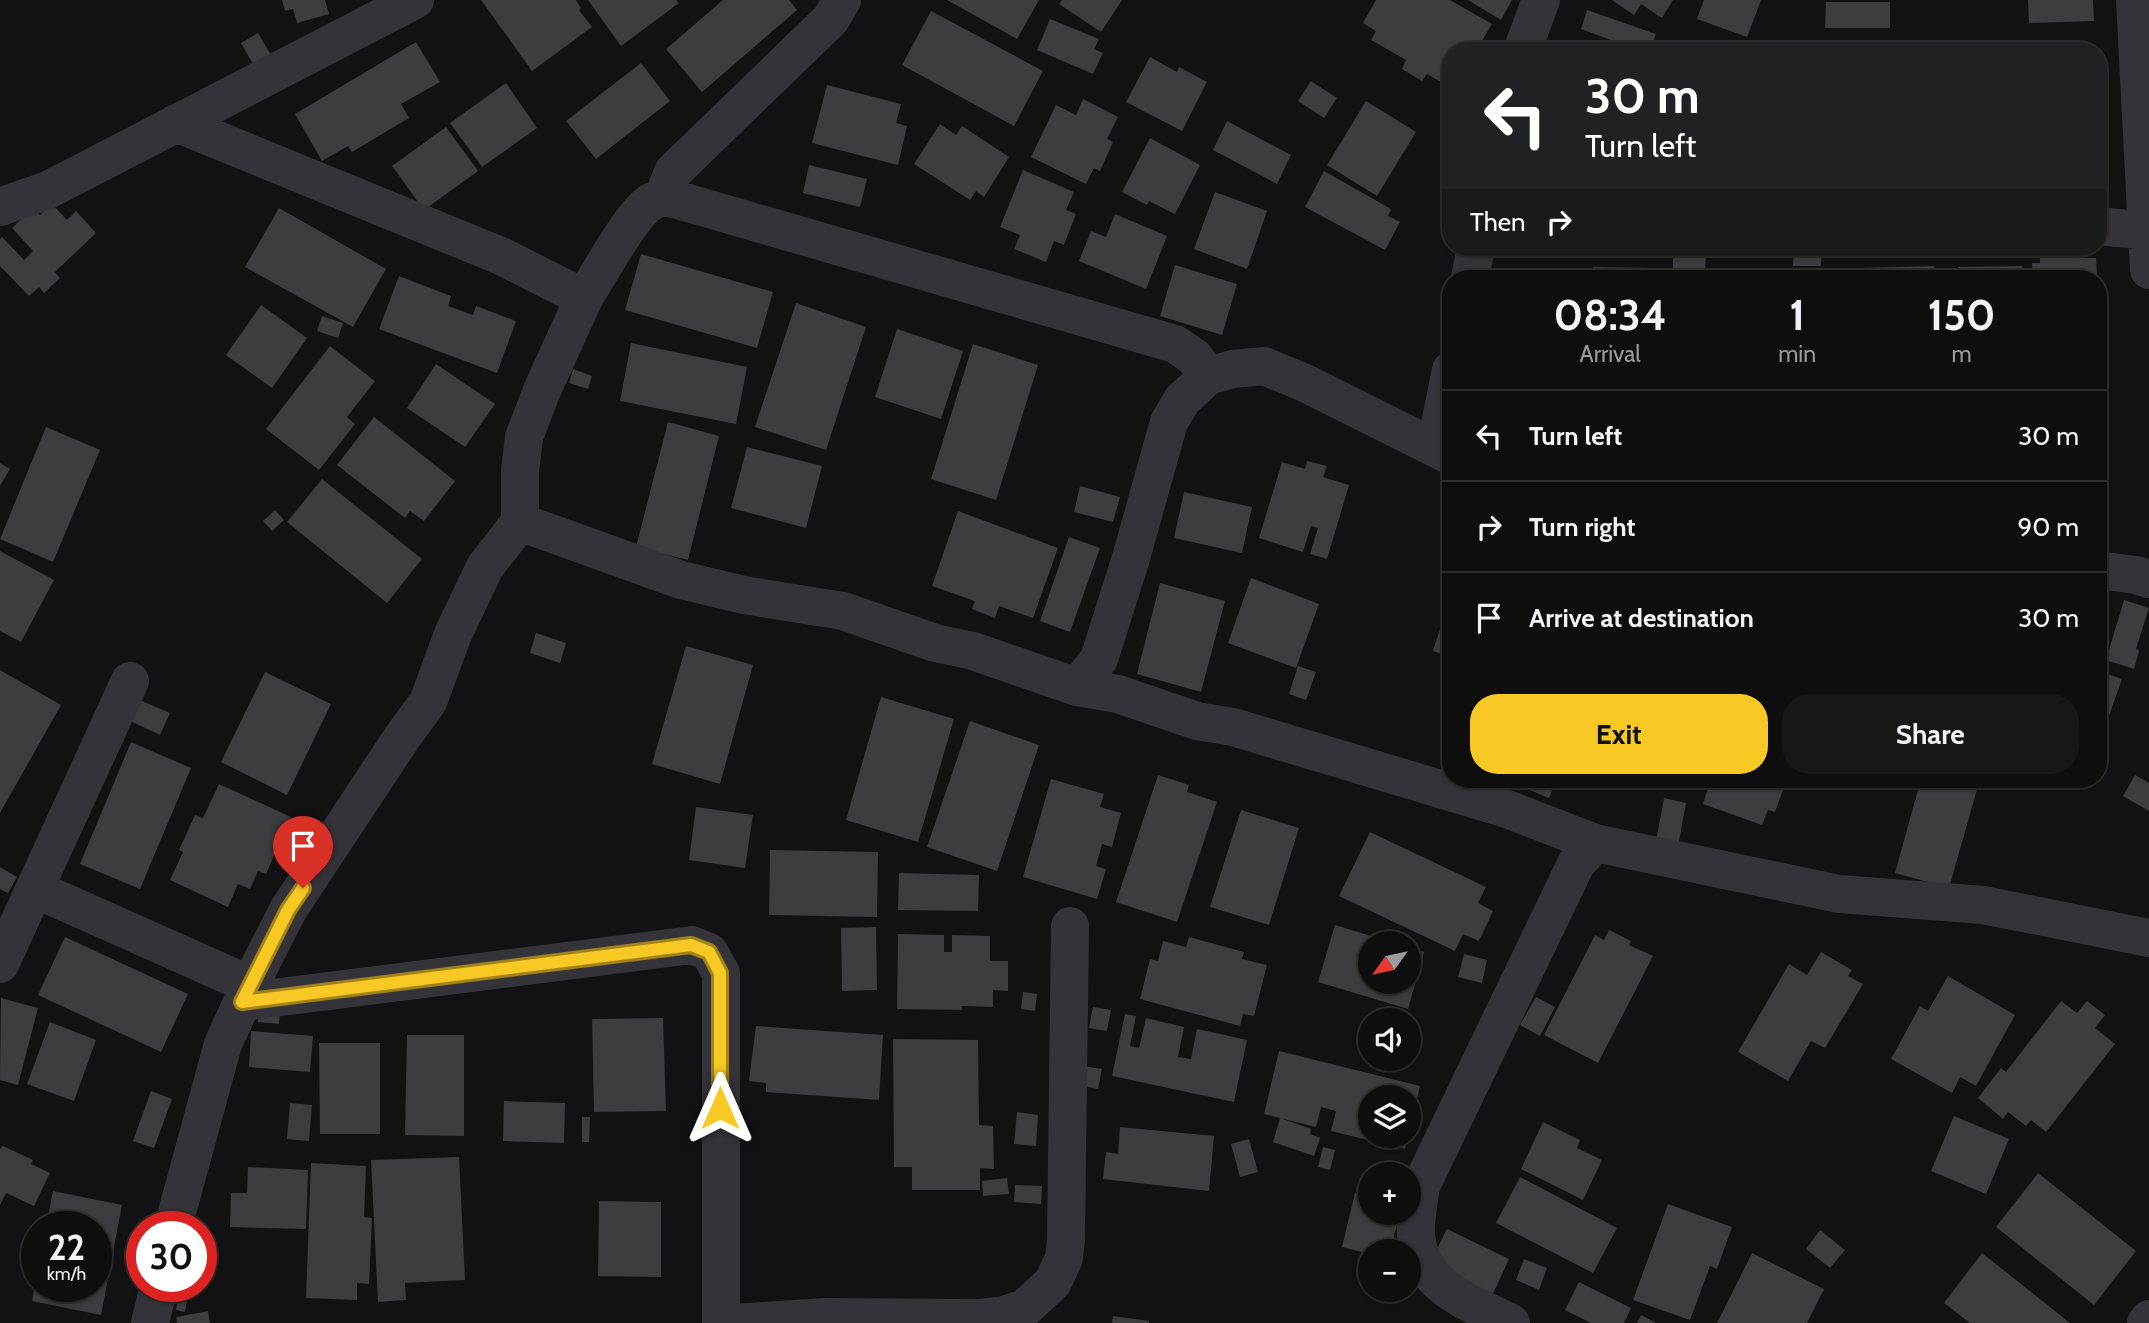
<!DOCTYPE html>
<meta charset="utf-8">
<style>
body{margin:0;font-family:Cabin,sans-serif;background:#171718;color:#f1f3f6;height:100vh;display:flex;flex-direction:column;font-size:26px;white-space:nowrap}
*{box-sizing:border-box;margin:0}
p{font-size:23px;color:#9b9c9e}
.icon{flex:none;width:38px;height:38px;fill:none;stroke:currentColor;stroke-width:2;stroke-linecap:round;stroke-linejoin:round}
.map{position:relative;flex:1;overflow:hidden}
.side{position:absolute;left:1442px;top:270px;width:665px;height:518px;display:flex;flex-direction:column;background:#0e0e0f;border-radius:28px;box-shadow:0 2px 5px #0004,0 0 0 2px #2e2e2f}
.side>*{flex:none}
.top-card{position:absolute;left:1442px;top:42px;width:665px;height:214px;border-radius:28px;box-shadow:0 2px 5px #0004,0 0 0 2px #2e2e2f;background:#202124;color:#fff;overflow:hidden}
.needle{width:46px;rotate:237deg}
.fabs{position:absolute;left:1358px;top:931px;display:grid;gap:14px}
.fabs a{display:grid;place-items:center;width:63px;height:63px;border-radius:50%;background:#0e0e0f;box-shadow:0 2px 5px #0004,0 0 0 2px #2e2e2f;font-size:35px}
.speed{position:absolute;left:21px;top:1211px;display:flex;gap:14px;font-size:35px;font-weight:700;text-align:center}
.speed>*{display:grid;place-content:center;width:91px;height:91px;border-radius:50%;background:#0e0e0f;box-shadow:0 2px 5px #0004,0 0 0 2px #2e2e2f;line-height:1}
.speed small{font-size:18px;font-weight:400}
.speed .limit{border:10px solid #d22;background:#fff;color:#111}
.pin{position:absolute;display:grid;place-items:center;width:60px;height:60px;color:#fff;margin:-72px -30px;border-radius:50% 50% 50% 0;rotate:-45deg;box-shadow:0 0 7px #0007}
.pin .icon{rotate:45deg}
.me{position:absolute;width:77px;margin:-38px;rotate:0deg;stroke-linejoin:round;filter:drop-shadow(0 0 5px #0008)}
.turn{display:flex;align-items:center;gap:24px;height:147px;padding:0 28px;font-size:32px}
.turn .icon{width:91px;height:91px;stroke-width:2.5}
.turn b{display:block;font-size:49px;line-height:60px}
.then{display:flex;align-items:center;height:66px;padding:0 28px;background:#0003;gap:14px;font-size:26px}
.eta{display:flex;justify-content:space-evenly;align-items:center;height:119px;text-align:center}
.eta b{font-size:42px;font-weight:800;line-height:49px}
.action{display:flex;gap:14px;margin-top:auto;padding:14px 28px}
.action a{flex:1;height:80px;border-radius:28px;background:#f8c925;color:#111;font-size:28px;font-weight:800;line-height:80px;text-align:center}
.action a+a{background:#171718;color:#f1f3f6}
ul{padding:0;list-style:none}
li{display:flex;align-items:center;gap:21px;height:91px;padding:0 28px;border-top:2px solid #2e2e2f}
li div{flex:1}
li b{display:block;font-size:26px}
li em{font-style:normal}
.map>svg:first-child{display:block}
</style>
<div class="map">
<svg width="2149" height="1323" viewBox="0 0 2149 1323">
<rect width="100%" height="100%" fill="#121214"/>
<path fill="#3c3c41" d="M282,0H325L329,14L297,23L293,9L285,11Z
M481,0H576L581,8L579,10L592,27L532,71Z
M588,0H676L679,3L621,46Z
M723,0H789L797,10L702,92L666,49Z
M947,0H1039L1017,39Z
M1062,0H1122L1101,32L1059,4Z
M1376,0H1450L1492,24L1476,51H1451V88L1427,74L1422,81L1402,69L1406,60L1371,40L1376,31L1363,23Z
M1468,0H1512L1501,20Z
M1612,0H1673L1662,18L1641,4L1634,15Z
M1704,0H1761L1747,37L1697,19Z
M2028,0H2093L2094,21L2029,23Z
M1826,2H1890V28H1825Z
M1587,10L1656,34L1650,51H1641L1581,29Z
M931,11L1043,71L1014,126L902,65Z
M1050,19L1099,39L1094,49L1103,53L1093,74L1037,50Z
M258,33L271,55L253,64L241,43Z
M416,42L440,82L401,104L409,118L352,152L348,146L322,161L295,114Z
M1563,46L1591,49V51H1562Z
M1150,57L1177,72L1179,67L1207,82L1182,131L1126,102Z
M641,63L670,101L596,159L566,121Z
M1311,81L1337,98L1324,118L1298,101Z
M506,83L537,128L482,167L450,123Z
M827,85L901,104L896,123L907,126L898,165L812,143Z
M1083,99L1118,117L1107,139L1113,142L1100,171L1094,168L1086,184L1031,157L1056,105L1076,115Z
M1366,101L1416,132L1377,196L1327,165Z
M1227,121L1291,155L1277,184L1213,150Z
M940,124L956,135L962,126L1009,157L984,197L976,191L970,200L914,164Z
M446,127L478,171L424,210L392,166Z
M1150,138L1200,165L1175,214L1149,201L1147,205L1122,192Z
M809,165L867,179L860,207L803,193Z
M1023,170L1074,192L1066,210L1076,214L1064,245L1054,241L1046,262L1014,249L1020,235L1000,227Z
M1324,171L1391,209L1388,216L1400,222L1385,250L1305,207Z
M1215,192L1267,211L1247,269L1194,249Z
M52,204L67,220L76,211L96,233L55,272L60,278L44,293L39,287L29,296L0,266V239L2,237L24,260L33,251L12,228L33,208L40,215Z
M279,208L386,269L353,327L245,267Z
M1115,214L1167,236L1146,289L1079,261L1091,231L1106,237Z
M1794,247H1822L1821,266H1793Z
M2040,250H2073V258H2096L2097,278H2033L2032,263H2040Z
M641,254L773,292L757,348L625,310Z
M1673,256H1706L1705,269H1749V278H1673Z
M1175,265L1237,284L1222,335L1160,316Z
M1934,266L1935,278H1858V268Z
M2022,266V278H1958V267Z
M1593,267L1649,268L1648,278H1592Z
M399,276L451,296L448,306L473,315L476,306L516,321L497,373L379,329Z
M796,303L866,327L826,450L755,427Z
M261,305L307,338L272,388L226,355Z
M322,316L343,323L338,338L317,331Z
M897,329L963,351L941,419L875,397Z
M631,343L747,367L736,424L620,401Z
M973,344L1038,365L996,500L931,479Z
M330,346L375,381L347,417L355,424L319,470L266,429Z
M436,364L495,404L465,447L407,408Z
M573,369L592,376L588,389L569,383Z
M374,417L455,481L424,521L410,511L405,518L337,465Z
M668,422L719,436L688,560L636,547Z
M46,427L100,450L53,562L0,539Z
M747,447L822,466L806,528L731,508Z
M1307,461L1327,466L1323,477L1349,485L1327,559L1310,554L1318,528L1311,526L1303,552L1259,538L1282,462L1305,469Z
M0,463L10,469L0,486Z
M322,479L422,559L387,603L287,522Z
M1080,486L1120,497L1113,522L1074,512Z
M1184,492L1252,507L1242,553L1174,538Z
M275,510L284,520L272,531L263,521Z
M958,511L1058,548L1033,618L999,606L995,618L972,609L975,601L932,586Z
M1069,537L1100,548L1070,632L1040,621Z
M0,551L54,580L21,642L0,631Z
M1251,578L1319,604L1296,668L1228,643Z
M1160,583L1225,601L1201,692L1137,674Z
M2124,600L2149,608L2136,649L2139,651L2134,669L2106,660Z
M1445,613L1451,615V657L1433,651Z
M536,633L566,643L560,663L530,653Z
M2098,643L2106,646L2099,667H2098Z
M686,646L753,665L720,784L652,764Z
M1298,666L1316,672L1306,700L1289,694Z
M0,670L61,705L0,813Z
M2098,671L2122,679L2099,744H2098Z
M265,672L331,704L287,795L221,762Z
M881,697L954,719L918,842L846,820Z
M135,698L170,713L160,735L126,719Z
M970,721L1039,745L997,871L927,847Z
M131,742L191,768L140,889L80,864Z
M1158,775L1189,785L1187,792L1217,802L1177,922L1116,902Z
M2135,775L2149,783V811L2123,796Z
M1051,779L1104,794L1100,807L1121,813L1112,847L1102,844L1096,866L1106,869L1097,899L1023,877Z
M1525,779H1557L1549,798L1522,787Z
M1711,779H1787L1775,812L1768,810L1762,825L1703,804Z
M1921,779H1980L1949,888L1895,873Z
M2064,779H2086L2084,786Z
M219,784L291,817L266,874L258,871L250,889L238,884L228,907L170,880L183,852L179,850L195,815L203,818Z
M1664,798L1686,803L1678,846L1656,841Z
M696,807L753,815L745,868L689,860Z
M1241,810L1299,828L1269,925L1210,907Z
M1370,832L1486,887L1478,903L1493,911L1479,941L1463,934L1455,951L1339,896Z
M770,850L878,852L877,917L769,915Z
M0,867L17,877L8,893L0,889Z
M899,873L979,875L978,911L898,910Z
M1335,925L1394,943H1370V982H1409V947L1424,952L1408,1009L1318,982Z
M876,927L877,990L842,991L841,928Z
M1609,930L1631,941L1629,945L1653,956L1598,1063L1544,1035L1595,935L1604,940Z
M898,934L944,935V952H952V935L990,936V961H1008V991L993,990V1007L962,1006V1010L897,1009Z
M65,937L188,994L161,1052L38,995Z
M1189,937L1244,952L1242,959L1267,965L1254,1016L1243,1014L1240,1026L1140,999L1150,959L1158,961L1163,941L1186,947Z
M1821,952L1852,970L1848,976L1863,984L1825,1048L1811,1041L1788,1081L1738,1052L1789,964L1807,975Z
M1464,954L1487,960L1482,983L1458,977Z
M1948,976L2015,1015L1976,1086L1960,1077L1952,1093L1891,1059L1920,1006L1928,1011Z
M1023,992L1037,994L1035,1011L1021,1009Z
M1536,997L1555,1007L1540,1036L1520,1025Z
M1,998L38,1008L18,1085L0,1080Z
M2061,1001L2077,1013L2087,1001L2105,1015L2095,1028L2115,1044L2046,1132L2031,1120L2026,1126L2008,1112L2003,1119L1978,1098L2001,1068L2006,1072Z
M259,1005L280,1008L279,1024L258,1022Z
M1093,1007L1111,1010L1107,1031L1089,1028Z
M1125,1014L1136,1016L1130,1046L1139,1048L1146,1018L1184,1027L1178,1057L1191,1059L1197,1029L1247,1040L1234,1102L1112,1076Z
M663,1018L666,1111L594,1112L592,1019Z
M50,1022L96,1040L74,1101L27,1084Z
M756,1026L883,1035L879,1100L766,1092V1083L749,1081Z
M251,1031L313,1036L310,1072L249,1067Z
M407,1035H464V1136L405,1135Z
M893,1039L978,1040L979,1125L993,1126L994,1169L980,1168V1190H912V1167H894Z
M319,1043H380V1134H320Z
M1279,1051L1420,1086L1410,1130L1409,1097H1370V1136H1408L1405,1149L1331,1131L1336,1111L1321,1107L1316,1127L1264,1114Z
M1083,1066L1102,1069L1098,1089L1080,1085Z
M151,1091L172,1099L154,1148L133,1141Z
M504,1101L565,1103L564,1143L503,1141Z
M290,1103L312,1105L309,1141L287,1139Z
M1017,1112L1038,1115L1036,1146L1014,1144Z
M1954,1116L2009,1139L1986,1194L1931,1171Z
M582,1117H590L589,1142H582Z
M1280,1118L1311,1129L1310,1134L1320,1138L1314,1156L1273,1142Z
M1543,1122L1580,1140L1577,1148L1602,1160L1583,1200L1521,1169Z
M1120,1127L1214,1136L1209,1191L1103,1179L1106,1152L1118,1154Z
M1249,1139L1258,1172L1240,1177L1231,1144Z
M3,1146L33,1160L31,1164L50,1173L34,1206L6,1193L0,1205V1149Z
M1323,1147L1335,1150L1330,1170L1318,1167Z
M459,1157L465,1280L405,1283L406,1300L378,1302L371,1160Z
M311,1163L366,1166L364,1217L372,1218L369,1284L357,1283V1300L306,1298Z
M248,1167L308,1170L306,1229L230,1227L231,1193H247Z
M2038,1173L2136,1251L2094,1305L1996,1227Z
M1520,1177L1617,1228L1593,1273L1496,1223Z
M1007,1178L1009,1194L983,1196L982,1181Z
M1015,1185L1042,1186L1041,1204L1014,1202Z
M53,1191L122,1205L101,1315L32,1301L35,1286H96V1227H46Z
M1355,1193L1370,1197V1213H1400L1390,1251H1370V1254L1342,1247Z
M599,1201L661,1202V1277L598,1276Z
M1668,1204L1732,1227L1717,1269L1710,1266L1690,1320L1633,1300Z
M1447,1229L1509,1259L1491,1298L1428,1267Z
M1820,1230L1845,1250L1830,1268L1806,1249Z
M1752,1253L1824,1289L1807,1323H1717Z
M1982,1253L2070,1323H1970L1944,1303Z
M1524,1259L1547,1268L1539,1290L1516,1280Z
M1579,1282L1631,1308L1624,1323H1591L1565,1310Z
M179,1292L188,1294L185,1312L176,1310Z
M208,1311L210,1323H177L176,1317Z
M1641,1315L1656,1323H1637Z
M1113,1316L1149,1321V1323H1112Z"/>
<g fill="none" stroke-linecap="round" stroke-linejoin="round">
<path stroke="#333339" stroke-width="38" d="M2135,0L2149,270
M1522,51L1541,0
M663,197L673,172L831,19L842,0
M0,207L48,190L415,0
M2098,226L2148,231
M1470,278L1476,247
M584,298C598,276 632,213 651,202C660,196 668,198 678,200L1175,344L1194,357L1208,376
M1435,448L1451,370
M520,522L681,580L744,595L843,611L935,643L973,651L1077,687L1118,694L1197,721L1233,727L1507,809L1595,843L1839,894L1983,905L2149,938
M2098,570L2136,575L2149,579
M1077,687L1099,659L1131,558L1169,422L1182,400L1208,376L1233,369L1264,366L1305,383L1451,456
M35,889L250,985
M0,964L130,681
M242,1002L692,945L709,952L721,973V1323
M173,1227L223,1044L250,985L288,910L403,736L428,702L453,634L485,567L520,522V471L524,437L543,388L584,298L501,256L176,123
M150,1323L159,1286
M733,1323L825,1317L978,1318L1004,1315L1025,1308L1053,1282L1064,1258L1066,1239L1070,926
M1511,1323C1470,1302 1421,1289 1416,1235C1415,1219 1419,1201 1421,1186L1576,864L1595,843
M2146,1323L2149,1319"/>
</g>
<g fill="none" stroke-linecap="round" stroke-linejoin="round">
<g stroke="#a18318" stroke-width="18">
<path id="route" d="M303,888L288,910L242,1002L691,945L709,952L720,973V1108"/>
</g>
<use href="#route" stroke="#f8c925" stroke-width="12"/>
</g>
</svg>
<div class="fabs">
<a><svg class="needle" viewBox="-14 -14 28 28"><path d="M0-13l5 13h-10z" fill="#e53935"/><path d="M0 13l5-13h-10z" fill="#9b9c9e"/></svg></a>
<a><svg class="icon" aria-label="sound" viewBox="0 0 24 24"><path d="M4 9h4l5-4v14l-5-4H4zM17 9q2 3 0 6"/></svg></a>
<a><svg class="icon" aria-label="layers" viewBox="0 0 24 24"><path d="M12 4l9 5-9 5-9-5zM3 14l9 5 9-5"/></svg></a>
<a>+</a>
<a>−</a>
</div>
<div class="speed"><div>22<small>km/h</small></div><div class="limit">30</div></div>
<div class="pin" style="left:303px;top:888px;background:#d93025"><svg class="icon" aria-label="arrive" viewBox="0 0 24 24"><path d="M6 21V4h12l-3 4 3 4H6"/></svg></div>
<svg class="me" style="left:720px;top:1108px" viewBox="-20 -20 40 40"><path d="M0-17L14 15 0 8-14 15z" fill="#f8c925" stroke="#fff" stroke-width="4"/></svg>
<div class="top-card">
<div class="turn"><svg class="icon" aria-label="left" viewBox="0 0 24 24"><path d="M17 20v-9H6M10 6l-5 5 5 5"/></svg><div><b>30 m</b>Turn left</div></div>
<div class="then">Then<svg class="icon" aria-label="right" viewBox="0 0 24 24"><path d="M7 20v-9h11M14 6l5 5-5 5"/></svg></div>
</div>
<section class="side">
<div class="eta">
<div><b>08:34</b><p>Arrival</p></div>
<div><b>1</b><p>min</p></div>
<div><b>150</b><p>m</p></div>
</div>
<ul>
<li><svg class="icon" aria-label="left" viewBox="0 0 24 24"><path d="M17 20v-9H6M10 6l-5 5 5 5"/></svg><div><b>Turn left</b></div><em>30 m</em></li>
<li><svg class="icon" aria-label="right" viewBox="0 0 24 24"><path d="M7 20v-9h11M14 6l5 5-5 5"/></svg><div><b>Turn right</b></div><em>90 m</em></li>
<li><svg class="icon" aria-label="arrive" viewBox="0 0 24 24"><path d="M6 21V4h12l-3 4 3 4H6"/></svg><div><b>Arrive at destination</b></div><em>30 m</em></li>
</ul>
<div class="action"><a>Exit</a><a>Share</a></div>
</section>
</div>
